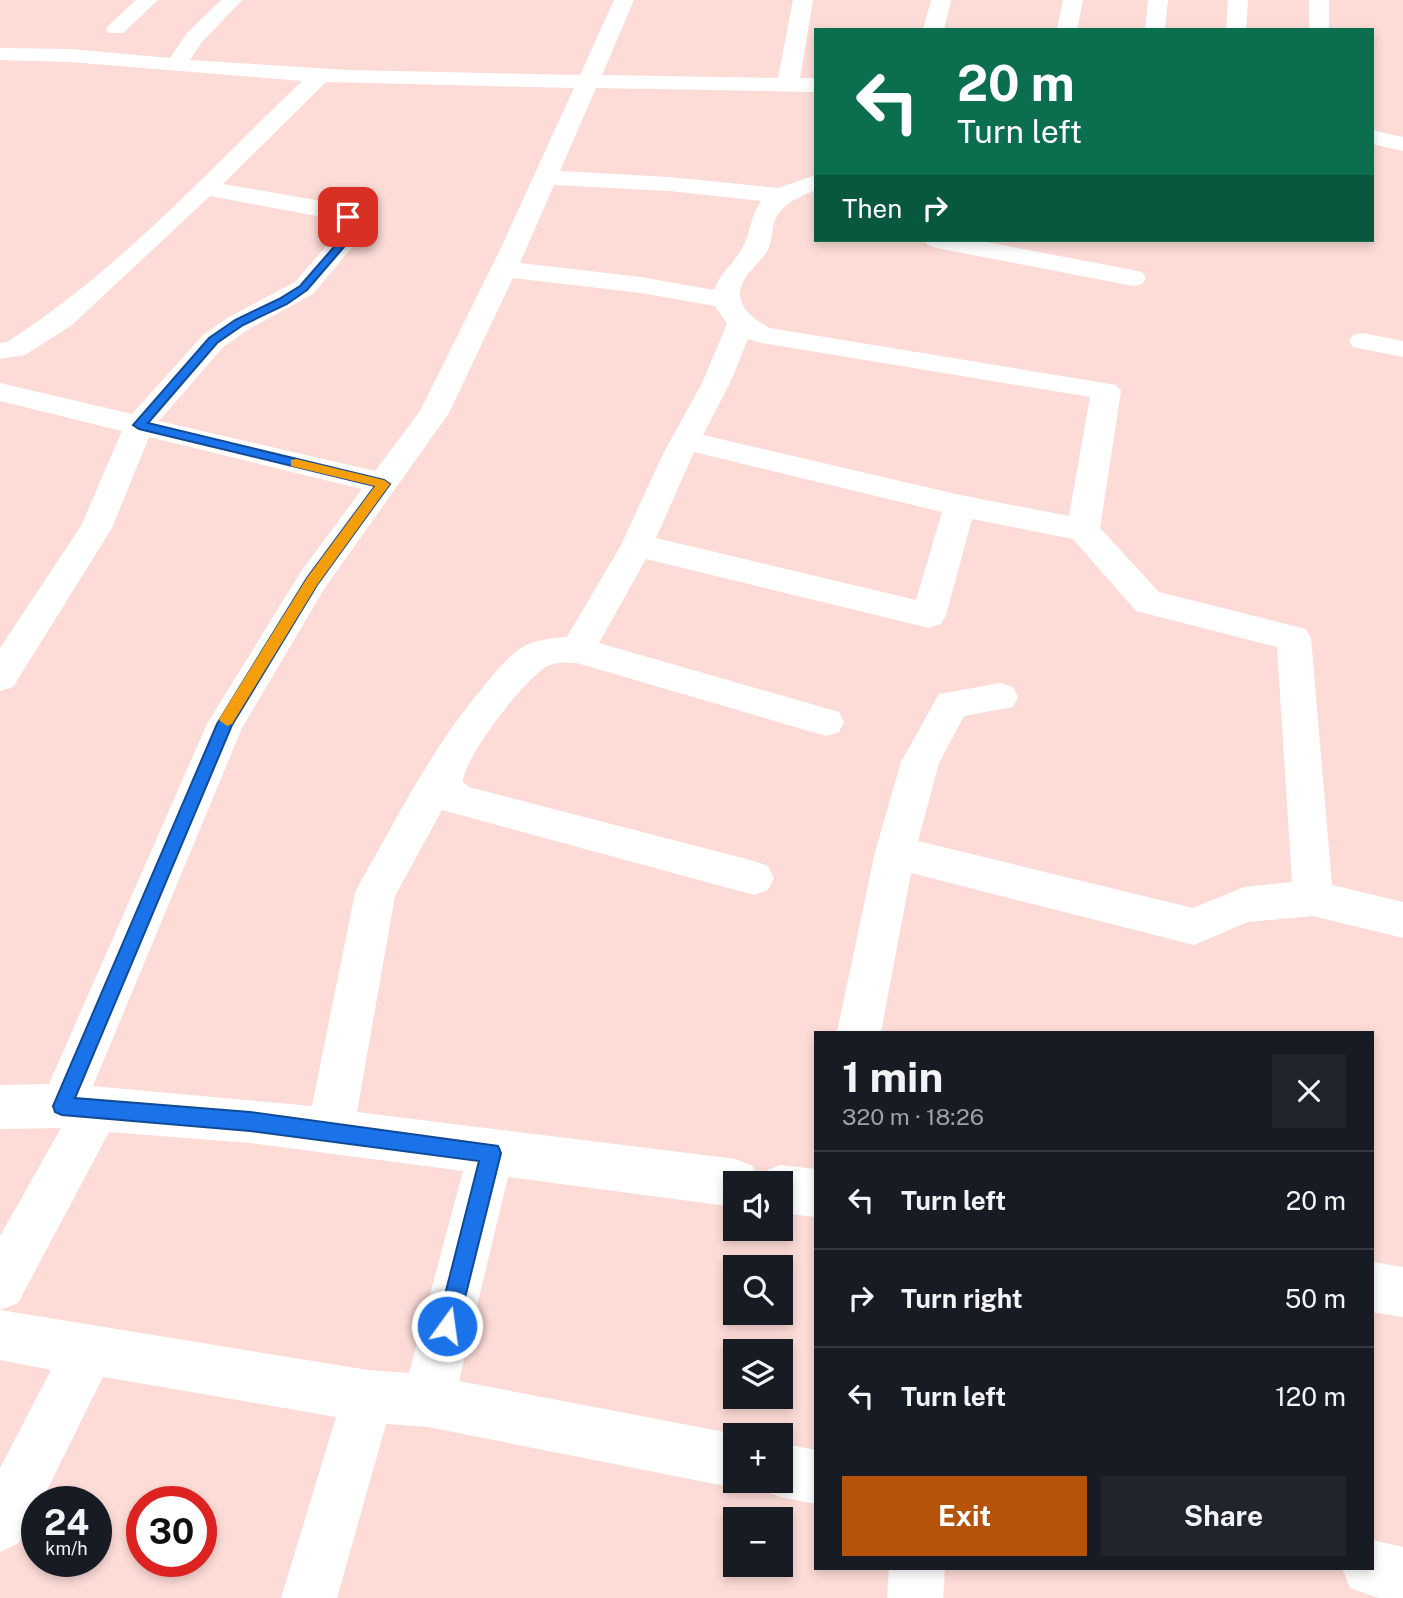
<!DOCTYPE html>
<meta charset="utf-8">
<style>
body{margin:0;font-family:"Public Sans",sans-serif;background:#20242c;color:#f1f3f6;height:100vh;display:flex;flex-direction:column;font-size:26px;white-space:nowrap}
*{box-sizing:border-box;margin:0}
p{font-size:23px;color:#9ea1a6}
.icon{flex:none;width:38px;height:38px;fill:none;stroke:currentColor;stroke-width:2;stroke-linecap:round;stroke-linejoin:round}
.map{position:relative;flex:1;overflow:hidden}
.panel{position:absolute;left:814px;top:1031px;width:560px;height:539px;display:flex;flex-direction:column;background:#171b24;border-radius:0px;box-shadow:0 4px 10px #0003}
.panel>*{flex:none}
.banner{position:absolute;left:814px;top:28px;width:560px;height:214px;border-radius:0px;box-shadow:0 4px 10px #0003;background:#0b6e4f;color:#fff;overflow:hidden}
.fabs{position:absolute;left:723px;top:1171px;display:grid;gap:14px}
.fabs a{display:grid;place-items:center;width:70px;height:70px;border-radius:0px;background:#171b24;box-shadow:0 4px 10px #0003;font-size:35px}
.speed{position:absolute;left:21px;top:1486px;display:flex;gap:14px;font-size:35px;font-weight:700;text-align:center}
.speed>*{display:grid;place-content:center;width:91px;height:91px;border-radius:50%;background:#171b24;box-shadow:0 4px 10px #0003;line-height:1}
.speed small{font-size:18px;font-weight:400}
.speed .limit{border:10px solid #d22;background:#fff;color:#111}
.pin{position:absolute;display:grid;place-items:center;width:60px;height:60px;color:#fff;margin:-30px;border-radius:14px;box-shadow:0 4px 10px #0006}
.me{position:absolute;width:77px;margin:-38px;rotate:14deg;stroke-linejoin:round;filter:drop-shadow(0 0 5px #0008)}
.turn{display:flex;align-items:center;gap:24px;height:147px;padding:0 28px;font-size:32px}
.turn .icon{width:91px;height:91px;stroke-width:2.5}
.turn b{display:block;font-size:49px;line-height:60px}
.then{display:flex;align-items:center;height:66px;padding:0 28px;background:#0003;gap:14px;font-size:26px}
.round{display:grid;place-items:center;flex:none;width:74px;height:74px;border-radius:0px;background:#20242c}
.head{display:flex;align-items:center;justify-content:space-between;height:119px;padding:0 28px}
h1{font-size:42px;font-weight:700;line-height:52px}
.button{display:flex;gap:14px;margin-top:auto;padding:14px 28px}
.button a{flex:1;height:80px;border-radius:0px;background:#b45309;color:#fff;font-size:28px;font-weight:700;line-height:80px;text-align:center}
.button a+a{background:#20242c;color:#f1f3f6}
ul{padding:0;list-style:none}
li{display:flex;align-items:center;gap:21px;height:98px;padding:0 28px;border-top:2px solid #363941}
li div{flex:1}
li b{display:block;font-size:26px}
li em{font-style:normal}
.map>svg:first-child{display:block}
</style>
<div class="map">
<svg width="1403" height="1598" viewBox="0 0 1403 1598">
<rect width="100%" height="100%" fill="#fddcd7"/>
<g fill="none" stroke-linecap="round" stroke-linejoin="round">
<path fill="#fff" fill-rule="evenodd" d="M136,0H158L123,33H109L106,29L109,25Z
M221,0H242L202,42L190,60L347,70L580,75L614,0H634L602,75L778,78L793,0H813L800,78H816V92L596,88L560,171L669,177L778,188L816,175V190C796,198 778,205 773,227C772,236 771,245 766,253C761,261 754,266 748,274C729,299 747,316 770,328L1116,385L1121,391L1100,528L1159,592L1306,629L1311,638L1332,885L1403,902V938L1313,916L1248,922L1194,945L911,873L881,1032H837L875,852L901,762L939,694L1000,683L1013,687L1018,697L1013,707L964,716L939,763L918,841L1193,908L1244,887L1292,882L1277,647L1136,611L1073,539L972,519L946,615L941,624L929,628L646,559L599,643L839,712L844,722L839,732L826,736L577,663C569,663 558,662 550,665C528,673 462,760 463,782L469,787L754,861L768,866L774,878L768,890L754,895L442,810L395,896L357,1112L736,1159L753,1166L759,1182L763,1172L780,1165L816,1169V1217L780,1213V1183H735V1207L508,1177L459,1381L735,1434V1480H753L735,1488L428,1427L386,1424L337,1598H281L336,1417L110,1378L103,1377L41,1502H37V1509L19,1543L0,1552V1468L51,1370L0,1360V1236L61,1128L0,1129V1085L49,1084L207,724L300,573L362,489L149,437L112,528L13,687L0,691V648L81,526L122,431L0,401V383L132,414L203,335L229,317L295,282L333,238L337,227L336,221L322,217L210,196L72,325L25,355L0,359V343L7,342C117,272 208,171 302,81L70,62L0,60V48L70,49L170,58L187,33ZM326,82L574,88L499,252L420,411L375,471L159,421L223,347L249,329L313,294L354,245L363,227L357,212L327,202L223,184ZM554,185L669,191L761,201C750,217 751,233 742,248C735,263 721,271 714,290L641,277L520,263ZM513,278L641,293L715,306L727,324L702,383L663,454L621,545L567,637C552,638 533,640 521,648C505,659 492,676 480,691C432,748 398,816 361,881L355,893L312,1106L93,1086L242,728L324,589L449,413ZM748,339L762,343L1090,397L1069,516L960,495L703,435L730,383ZM694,452L942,512L916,600L656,538ZM109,1132L250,1143L463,1171L409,1373L368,1370L0,1310L18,1303Z
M931,0H951L944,30H923Z
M1063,0H1083L1077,30H1057Z
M1148,0H1168L1165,30H1145Z
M1228,0H1248L1246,30H1226Z
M1309,0H1329V30H1309Z
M1372,130L1403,137V151L1372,144Z
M924,240H976L1133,270L1142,272L1146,278L1142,284L1133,286L937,248L928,245Z
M1363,333L1403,341V357L1353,347L1349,341L1353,335Z
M1372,1262L1403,1267V1317L1372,1312Z
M780,1443L816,1450V1504L780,1497L761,1489L757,1480H780Z
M1372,1540L1403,1547V1598H1379L1350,1588L1342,1568H1372Z
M889,1568H945L943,1598H887Z"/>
</g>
<path fill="#1a73e8" stroke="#114b97" stroke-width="2" d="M345,215L354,217L355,227L350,240L307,290L287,304L243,325L217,343L148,423L384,480L390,484L317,585L232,725L75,1098L250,1112L498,1146L501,1153L458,1326L455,1334L447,1337L440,1334L437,1326L479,1161L250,1131L62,1115L55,1112L53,1106L217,724L307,578L375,486L139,429L133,425L209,338L235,320L279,299L300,286L340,240L345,227Z"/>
<path fill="#f59e0b" d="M296,459L384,480L390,484L317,585L232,724L227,726L219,720L221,716L307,578L375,486L291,466V460Z"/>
</svg>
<div class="fabs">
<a><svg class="icon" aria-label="sound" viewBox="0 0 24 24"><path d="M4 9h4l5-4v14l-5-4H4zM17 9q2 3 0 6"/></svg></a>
<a><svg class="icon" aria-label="search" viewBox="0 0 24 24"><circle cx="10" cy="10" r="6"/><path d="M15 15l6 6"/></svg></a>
<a><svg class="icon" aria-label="layers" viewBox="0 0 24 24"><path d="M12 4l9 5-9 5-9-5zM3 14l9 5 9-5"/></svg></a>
<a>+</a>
<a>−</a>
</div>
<div class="speed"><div>24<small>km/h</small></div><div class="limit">30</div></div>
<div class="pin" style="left:348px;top:217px;background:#d93025"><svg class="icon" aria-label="arrive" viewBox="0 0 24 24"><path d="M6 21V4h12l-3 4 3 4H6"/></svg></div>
<svg class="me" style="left:447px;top:1326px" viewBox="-20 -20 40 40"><circle r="17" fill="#1a73e8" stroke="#fff" stroke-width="3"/><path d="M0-11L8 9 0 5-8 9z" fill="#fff"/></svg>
<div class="banner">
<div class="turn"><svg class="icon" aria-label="left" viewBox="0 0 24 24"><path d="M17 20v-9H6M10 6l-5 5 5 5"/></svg><div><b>20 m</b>Turn left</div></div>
<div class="then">Then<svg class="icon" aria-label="right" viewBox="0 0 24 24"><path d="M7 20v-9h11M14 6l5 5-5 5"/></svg></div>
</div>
<section class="panel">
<div class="head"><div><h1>1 min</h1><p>320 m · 18:26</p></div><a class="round"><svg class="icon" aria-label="close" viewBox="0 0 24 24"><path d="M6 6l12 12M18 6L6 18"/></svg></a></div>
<ul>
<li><svg class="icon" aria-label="left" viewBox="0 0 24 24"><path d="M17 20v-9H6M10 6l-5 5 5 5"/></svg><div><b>Turn left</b></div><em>20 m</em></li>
<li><svg class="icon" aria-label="right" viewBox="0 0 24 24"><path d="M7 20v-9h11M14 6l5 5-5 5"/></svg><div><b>Turn right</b></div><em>50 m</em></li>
<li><svg class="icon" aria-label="left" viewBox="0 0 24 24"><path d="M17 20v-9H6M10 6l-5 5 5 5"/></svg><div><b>Turn left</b></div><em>120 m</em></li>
</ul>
<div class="button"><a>Exit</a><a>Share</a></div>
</section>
</div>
